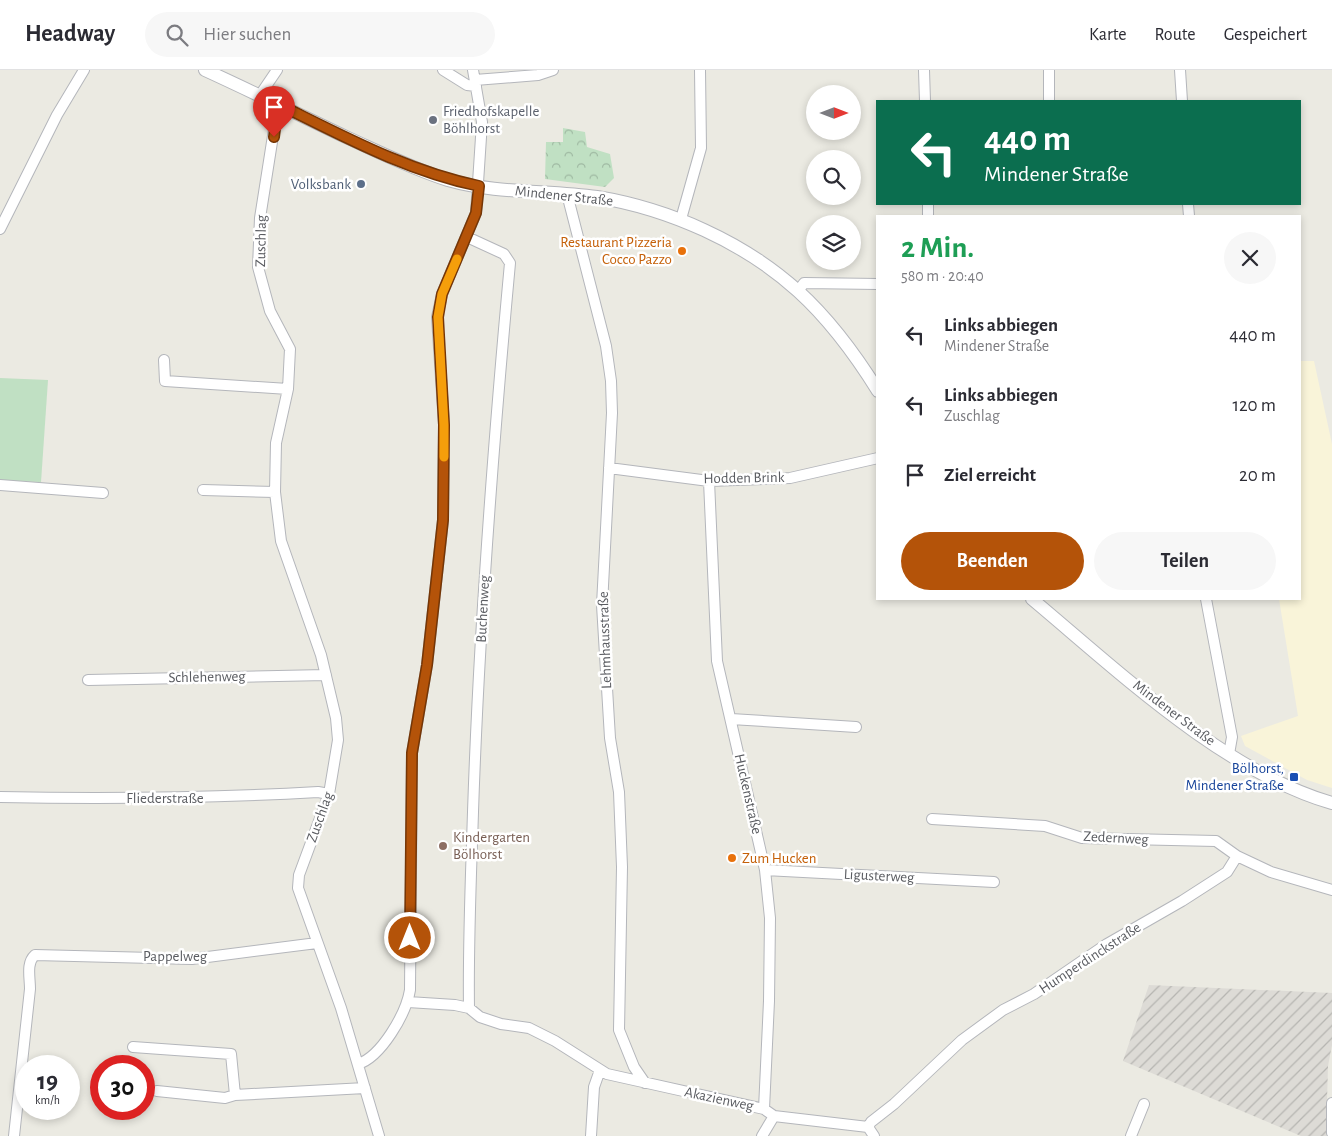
<!DOCTYPE html>
<html lang="de">
<meta charset="utf-8">
<style>
body{margin:0;font-family:"Alegreya Sans",sans-serif;background:#f7f7f7;color:#2b2b33;height:100vh;display:flex;flex-direction:column;font-size:19px;white-space:nowrap}
*{box-sizing:border-box;margin:0}
p{font-size:16px;color:#7c7c81}
.icon{flex:none;width:28px;height:28px;fill:none;stroke:currentColor;stroke-width:2;stroke-linecap:round;stroke-linejoin:round}
.map{position:relative;flex:1;overflow:hidden}
.details{position:absolute;left:876px;top:145px;width:425px;height:385px;display:flex;flex-direction:column;background:#fff;border-radius:0px;box-shadow:0 2px 8px #0003}
.details>*{flex:none}
.top-card{position:absolute;left:876px;top:30px;width:425px;height:105px;border-radius:0px;box-shadow:0 2px 8px #0003;background:#0b6e4f;color:#fff;overflow:hidden}
.needle{width:32px;rotate:90deg}
.controls{position:absolute;left:806px;top:15px;display:grid;gap:10px}
.controls a{display:grid;place-items:center;width:55px;height:55px;border-radius:50%;background:#fff;box-shadow:0 2px 8px #0003;font-size:25px}
.speed{position:absolute;left:15px;top:985px;display:flex;gap:10px;font-size:25px;font-weight:700;text-align:center}
.speed>*{display:grid;place-content:center;width:65px;height:65px;border-radius:50%;background:#fff;box-shadow:0 2px 8px #0003;line-height:1}
.speed small{font-size:12px;font-weight:400}
.speed .limit{border:8px solid #d22;background:#fff;color:#111}
.pin{position:absolute;display:grid;place-items:center;width:42px;height:42px;color:#fff;margin:-51px -21px;border-radius:50% 50% 50% 0;rotate:-45deg;box-shadow:0 0 5px #0007}
.pin .icon{rotate:45deg}
.me{position:absolute;width:55px;margin:-28px;rotate:0deg;stroke-linejoin:round;filter:drop-shadow(0 0 4px #0008)}
.turn{display:flex;align-items:center;gap:18px;height:105px;padding:0 25px;font-size:22px}
.turn .icon{width:65px;height:65px;stroke-width:2.5}
.turn b{display:block;font-size:35px;line-height:42px}
.round{display:grid;place-items:center;flex:none;width:52px;height:52px;border-radius:26px;background:#f7f7f7}
.head{display:flex;align-items:center;justify-content:space-between;height:85px;padding:0 25px}
h1{font-size:30px;font-weight:700;line-height:38px;color:#1e9e55}
.button{display:flex;gap:10px;margin-top:auto;padding:10px 25px}
.button a{flex:1;height:58px;border-radius:30px;background:#b45309;color:#fff;font-size:20px;font-weight:700;line-height:58px;text-align:center}
.button a+a{background:#f7f7f7;color:#2b2b33}
ul{padding:0;list-style:none}
li{display:flex;align-items:center;gap:15px;height:70px;padding:0 25px}
li div{flex:1}
li b{display:block;font-size:19px}
li em{font-style:normal}
header{display:flex;align-items:center;gap:30px;box-sizing:border-box;height:70px;padding:0 25px;background:#fff;border-bottom:1px solid #e1e1e2}
header strong{font-size:24px}
nav{display:flex;gap:28px;margin-inline-start:auto;font-size:18px}
.search{width:350px;height:45px;background:#f7f7f7;display:flex;align-items:center;gap:12px;box-sizing:border-box;padding:0 18px;border-radius:28px;color:#7c7c81;font-size:19px}
.map>svg:first-child{display:block}
</style>
<header>
<strong>Headway</strong>
<div class="search"><svg class="icon" aria-label="search" viewBox="0 0 24 24"><circle cx="10" cy="10" r="6"/><path d="M15 15l6 6"/></svg>Hier suchen</div>
<nav><a>Karte</a><a>Route</a><a>Gespeichert</a></nav>
</header>
<div class="map">
<svg width="1332" height="1066" viewBox="0 0 1332 1066">
<defs>
<pattern id="industrial-furrows" width="10" height="10" patternUnits="userSpaceOnUse" patternTransform="scale(1.25)"><rect width="10" height="10" fill="#dddbd6"/><path d="M-1 1l2-2M0 10L10 0M9 11l2-2" fill="none" stroke="#b6b5b1"/></pattern>
<pattern id="forest-crowns" width="20" height="18" patternUnits="userSpaceOnUse" patternTransform="scale(1.25)"><rect width="20" height="18" fill="#c0e0c3"/><path d="M2 6a3 3 0 1 1 6 0M12 15a3 3 0 1 1 6 0" fill="none" stroke="#9fb9a2"/></pattern>
</defs>
<rect width="100%" height="100%" fill="#ebeae2"/>
<path fill="#f9f4d9" d="M1300,291H1314L1332,374V718L1307,710L1245,676L1241,666L1298,646L1279,529H1300Z"/>
<path fill="url(#industrial-furrows)" d="M1149,915L1332,923V975L1328,996L1326,1066H1301L1123,991Z"/>
<path fill="#c0e0c3" d="M0,308L48,310L41,412L0,411Z"/>
<path fill="url(#forest-crowns)" d="M563,58L585,62L587,77L610,84L614,108L605,117L545,109L546,72H563Z"/>
<g fill="none" stroke-linecap="round" stroke-linejoin="round">
<g stroke="#b4b6bb" stroke-width="12">
<path id="minor" d="M443,0L467,15L476,16
M924,0L925,31
M1180,0L1182,31
M475,10L538,5L553,0
M260,25L277,0
M1049,31V0
M278,34L260,148L258,197L270,241L290,279L288,319L276,373L275,422L281,471L321,585L336,648L338,670L329,724L299,805L298,818L341,938L379,1066
M567,124L606,276L611,311L612,343L602,535L610,668L619,722L622,797L619,960L634,997L645,1013
M928,134V146
M1188,134L1189,146
M681,149L701,78L700,0
M0,159L57,45L84,0
M467,167L504,184L510,193C493,376 479,558 473,742C471,807 468,873 469,938
M798,221L804,213L878,214
M164,290L165,311L288,319
M609,398L709,411L790,408L878,388
M709,411L717,591L765,800L770,848L769,931L764,1039
M0,415L103,423
M203,420L275,422
M1206,529L1232,667L1229,684
M88,610L326,605
M731,649L856,657
M0,727C106,729 212,728 318,722L329,724
M932,749L1045,756L1082,768L1216,771L1237,786L1271,802L1332,820
M765,800L994,812
M408,932L455,935L469,938L480,947L501,954L529,958L555,971L607,1004L764,1039L774,1046L868,1057
M133,977L231,984L235,1025L365,1018
M358,994C381,987 406,944 410,920L412,683L427,595L443,450L444,355L437,247L442,224L476,143L482,52L473,0
M157,1021L225,1028L235,1025
M1332,1033V1063
M868,1057L871,1052L894,1034L962,970L1003,940L1034,924L1107,874L1182,831L1227,802L1237,786
M868,1057L874,1066
M14,1066L30,919C30,907 26,893 35,885L192,889L317,873
M591,1066L594,1017L600,1000
M762,1066L774,1046
M1131,1066L1144,1034"/>
</g>
<g stroke="#b4b6bb" stroke-width="14">
<path id="tertiary" d="M205,0C253,22 300,45 348,68C381,83 413,99 448,110C497,124 548,120 597,127C669,139 744,172 798,221C830,250 855,284 878,321
M1032,529C1117,600 1224,702 1332,733"/>
</g>
<use href="#minor" stroke="#fff" stroke-width="10"/>
<use href="#tertiary" stroke="#fff" stroke-width="12"/>
</g>
<g fill="none" stroke-linecap="round" stroke-linejoin="round">
<g stroke="#753606" stroke-width="12">
<path id="route" d="M274,67L278,34C343,66 407,101 479,116L476,143L442,224L438,247L444,355L443,450L427,595L412,683L410,868"/>
</g>
<use href="#route" stroke="#b45309" stroke-width="9"/>
<path stroke="#f59e0b" stroke-width="9" d="M444,387V355L438,247L442,224L457,189"/>
</g>
<circle fill="#6b7280" stroke="#fff" stroke-width="2" cx="433" cy="50" r="5"/>
<circle fill="#5c6f8a" stroke="#fff" stroke-width="2" cx="361" cy="114" r="5"/>
<g fill="#e8710a" stroke="#fff" stroke-width="2">
<circle cx="682" cy="181" r="5"/>
<circle cx="732" cy="788" r="5"/>
</g>
<rect fill="#1a4fb4" stroke="#fff" stroke-width="2" x="1289" y="702" width="10" height="10" rx="2.5"/>
<circle fill="#8d6e63" stroke="#fff" stroke-width="2" cx="443" cy="776" r="5"/>
<g text-anchor="middle" dominant-baseline="central" stroke-width="5" stroke-linejoin="round" paint-order="stroke">
<g font-size="15" fill="#5b616d" stroke="#fff" text-anchor="start">
<text x="443" y="41">Friedhofskapelle<tspan x="443" dy="17">Böhlhorst</tspan></text>
</g>
<g font-size="15" fill="#4e5e75" stroke="#fff" text-anchor="end">
<text x="351" y="114">Volksbank</text>
</g>
<g font-size="15" fill="#5a5c61" stroke="#fff">
<text transform="translate(564 126) rotate(6)">Mindener Straße</text>
<text transform="translate(261 171) rotate(-89)">Zuschlag</text>
<text transform="translate(744 408) rotate(-1)">Hodden Brink</text>
<text transform="translate(483 539) rotate(-87)">Buchenweg</text>
<text transform="translate(605 570) rotate(-92)">Lehmhausstraße</text>
<text transform="translate(207 607) rotate(-1)">Schlehenweg</text>
<text transform="translate(1174 643) rotate(37)">Mindener Straße</text>
<text transform="translate(748 724) rotate(77)">Huckenstraße</text>
<text x="165" y="728">Fliederstraße</text>
<text transform="translate(320 747) rotate(-70)">Zuschlag</text>
<text transform="translate(1116 768) rotate(3)">Zedernweg</text>
<text transform="translate(879 806) rotate(3)">Ligusterweg</text>
<text x="175" y="886">Pappelweg</text>
<text transform="translate(1090 888) rotate(-33)">Humperdinckstraße</text>
<text transform="translate(719 1029) rotate(12)">Akazienweg</text>
</g>
<g font-size="15" fill="#c56008" stroke="#fff" text-anchor="end">
<text x="672" y="172">Restaurant Pizzeria<tspan x="672" dy="17">Cocco Pazzo</tspan></text>
<text x="742" y="788" text-anchor="start">Zum Hucken</text>
</g>
<g font-size="15" fill="#164399" stroke="#fff" text-anchor="end">
<text x="1284" y="698">Bölhorst,<tspan x="1284" dy="17">Mindener Straße</tspan></text>
</g>
<g font-size="15" fill="#785e54" stroke="#fff" text-anchor="start">
<text x="453" y="767">Kindergarten<tspan x="453" dy="17">Bölhorst</tspan></text>
</g>
</g>
</svg>
<div class="controls">
<a><svg class="needle" viewBox="-14 -14 28 28"><path d="M0-13l5 13h-10z" fill="#e53935"/><path d="M0 13l5-13h-10z" fill="#7c7c81"/></svg></a>
<a><svg class="icon" aria-label="search" viewBox="0 0 24 24"><circle cx="10" cy="10" r="6"/><path d="M15 15l6 6"/></svg></a>
<a><svg class="icon" aria-label="layers" viewBox="0 0 24 24"><path d="M12 4l9 5-9 5-9-5zM3 14l9 5 9-5"/></svg></a>
</div>
<div class="speed"><div>19<small>km/h</small></div><div class="limit">30</div></div>
<div class="pin" style="left:274px;top:67px;background:#d93025"><svg class="icon" aria-label="arrive" viewBox="0 0 24 24"><path d="M6 21V4h12l-3 4 3 4H6"/></svg></div>
<svg class="me" style="left:410px;top:868px" viewBox="-20 -20 40 40"><circle r="17" fill="#b45309" stroke="#fff" stroke-width="3"/><path d="M0-11L8 9 0 5-8 9z" fill="#fff"/></svg>
<div class="top-card">
<div class="turn"><svg class="icon" aria-label="left" viewBox="0 0 24 24"><path d="M17 20v-9H6M10 6l-5 5 5 5"/></svg><div><b>440 m</b>Mindener Straße</div></div>
</div>
<section class="details">
<div class="head"><div><h1>2 Min.</h1><p>580 m · 20:40</p></div><a class="round"><svg class="icon" aria-label="close" viewBox="0 0 24 24"><path d="M6 6l12 12M18 6L6 18"/></svg></a></div>
<ul>
<li><svg class="icon" aria-label="left" viewBox="0 0 24 24"><path d="M17 20v-9H6M10 6l-5 5 5 5"/></svg><div><b>Links abbiegen</b><p>Mindener Straße</p></div><em>440 m</em></li>
<li><svg class="icon" aria-label="left" viewBox="0 0 24 24"><path d="M17 20v-9H6M10 6l-5 5 5 5"/></svg><div><b>Links abbiegen</b><p>Zuschlag</p></div><em>120 m</em></li>
<li><svg class="icon" aria-label="arrive" viewBox="0 0 24 24"><path d="M6 21V4h12l-3 4 3 4H6"/></svg><div><b>Ziel erreicht</b></div><em>20 m</em></li>
</ul>
<div class="button"><a>Beenden</a><a>Teilen</a></div>
</section>
</div>
